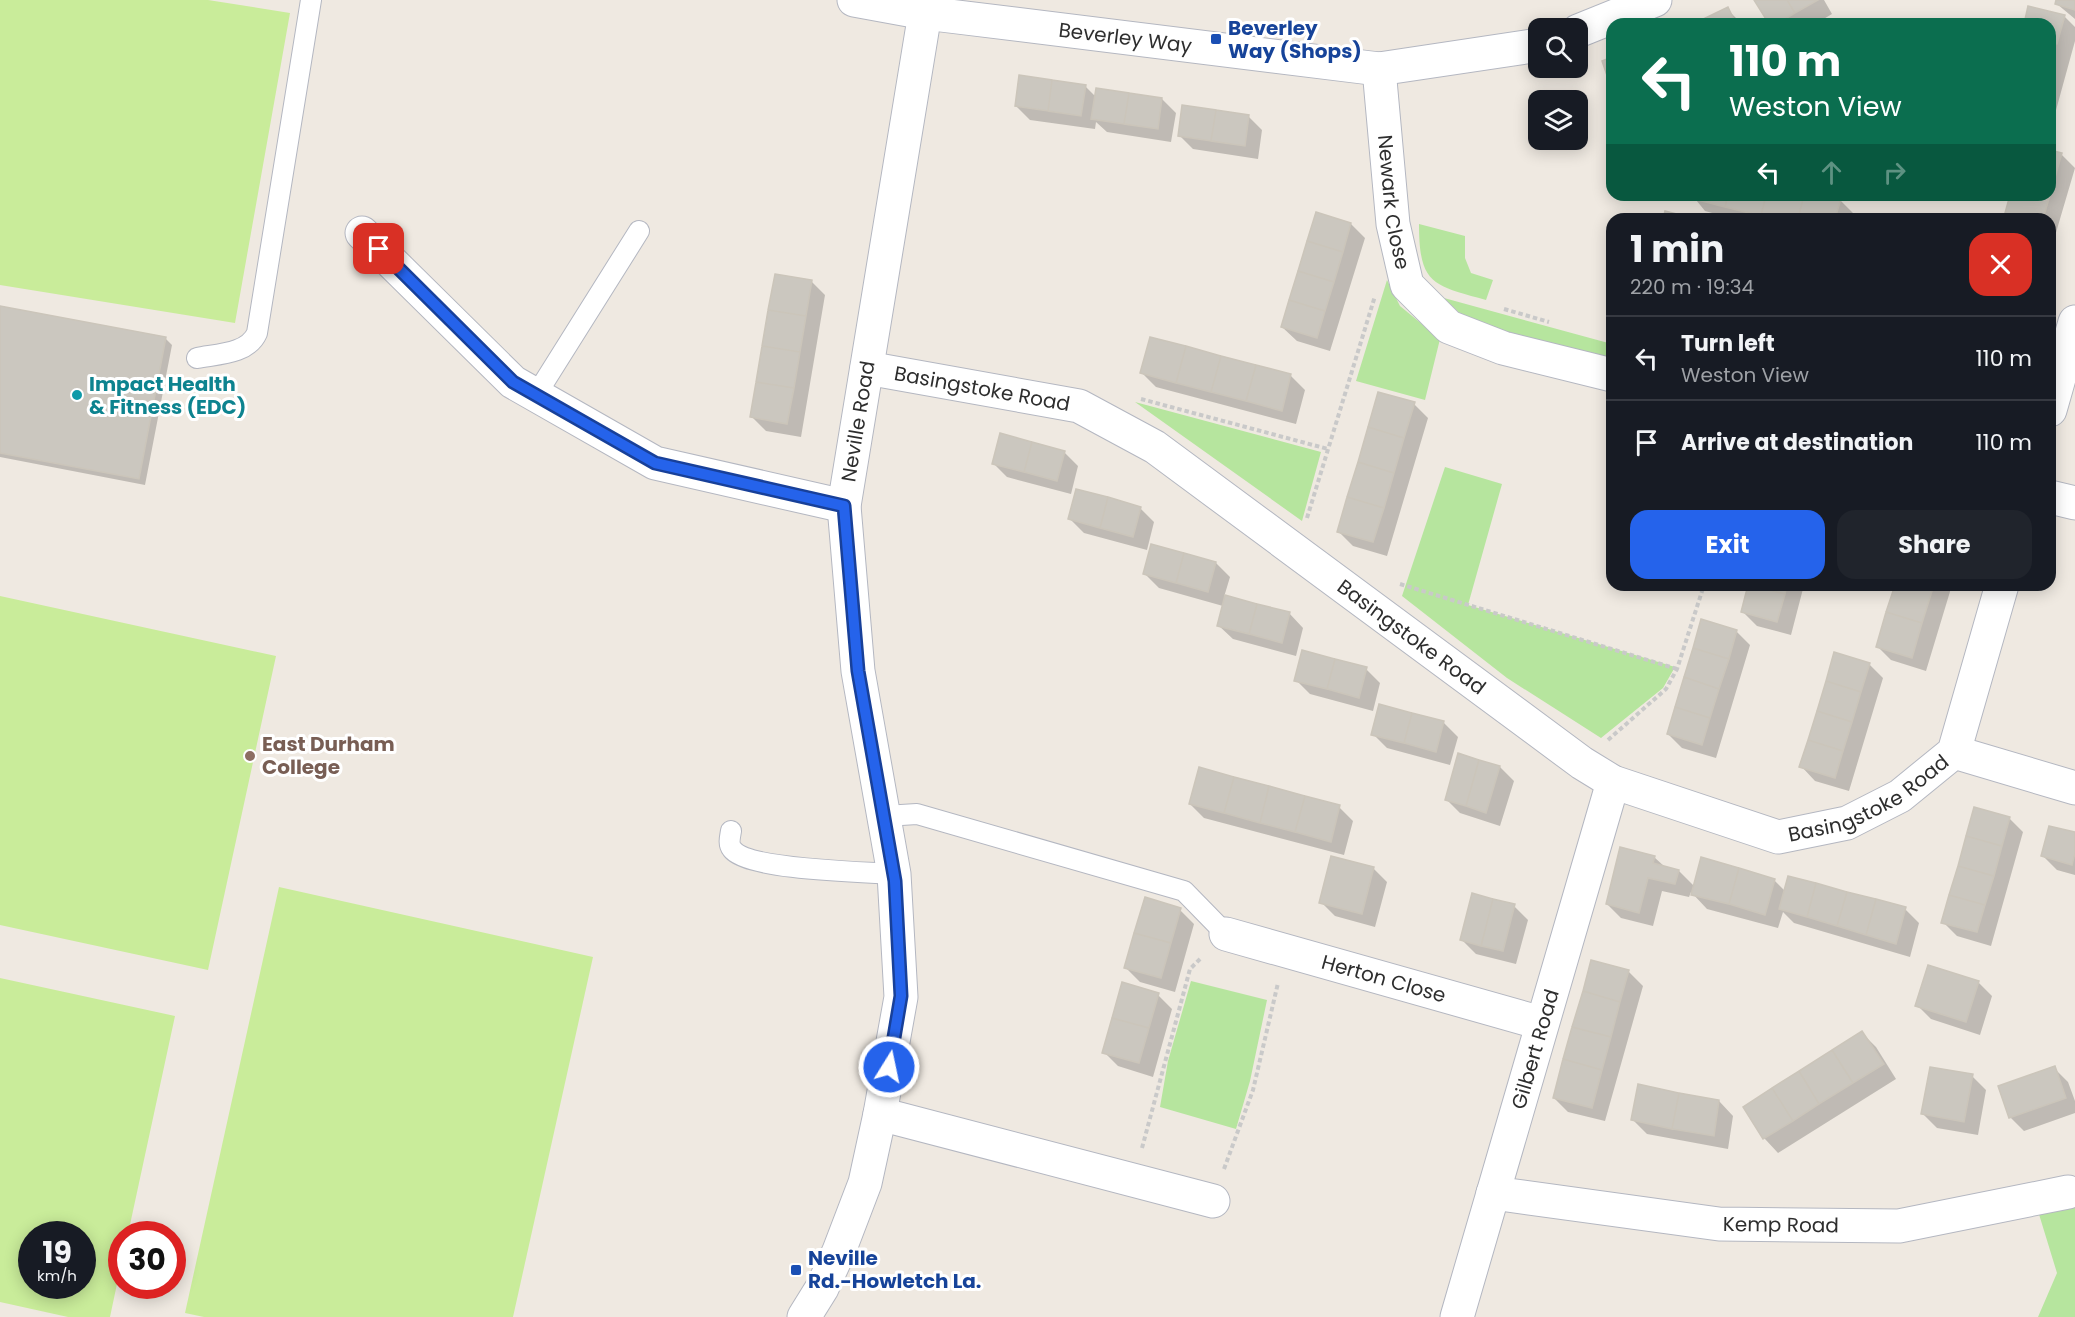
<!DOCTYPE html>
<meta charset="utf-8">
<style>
body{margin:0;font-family:Poppins,sans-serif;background:#20242c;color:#f1f3f6;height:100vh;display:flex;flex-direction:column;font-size:22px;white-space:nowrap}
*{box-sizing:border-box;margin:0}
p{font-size:20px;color:#9ea1a6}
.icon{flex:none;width:33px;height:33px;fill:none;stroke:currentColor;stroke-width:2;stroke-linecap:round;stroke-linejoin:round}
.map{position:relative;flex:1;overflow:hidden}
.panel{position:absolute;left:1606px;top:213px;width:450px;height:378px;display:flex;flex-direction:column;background:#171b24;border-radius:18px;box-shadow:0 3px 15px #0003}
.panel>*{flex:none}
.guide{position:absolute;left:1606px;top:18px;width:450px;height:183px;border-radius:18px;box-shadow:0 3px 15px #0003;background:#0b6e4f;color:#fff;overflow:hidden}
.controls{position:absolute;left:1528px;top:18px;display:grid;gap:12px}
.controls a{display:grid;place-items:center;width:60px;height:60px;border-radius:12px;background:#171b24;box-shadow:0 3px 15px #0003;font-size:30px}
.speed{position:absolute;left:18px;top:1221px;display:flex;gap:12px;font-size:30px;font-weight:700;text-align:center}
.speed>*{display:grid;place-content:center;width:78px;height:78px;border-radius:50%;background:#171b24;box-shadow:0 3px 15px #0003;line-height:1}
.speed small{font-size:15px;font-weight:400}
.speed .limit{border:9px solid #d22;background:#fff;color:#111}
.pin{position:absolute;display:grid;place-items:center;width:51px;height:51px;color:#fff;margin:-26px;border-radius:12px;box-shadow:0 3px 9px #0006}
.me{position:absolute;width:66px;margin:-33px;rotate:10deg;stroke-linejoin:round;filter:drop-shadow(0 0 4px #0008)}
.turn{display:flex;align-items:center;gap:21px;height:126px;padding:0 24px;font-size:27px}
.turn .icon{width:78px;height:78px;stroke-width:2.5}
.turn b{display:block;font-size:42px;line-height:51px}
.lanes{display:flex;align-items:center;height:57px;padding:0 24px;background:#0003;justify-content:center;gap:30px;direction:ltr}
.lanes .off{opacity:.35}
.round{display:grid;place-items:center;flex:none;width:63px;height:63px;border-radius:18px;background:#20242c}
.head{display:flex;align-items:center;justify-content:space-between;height:102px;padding:0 24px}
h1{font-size:36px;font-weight:700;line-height:45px}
.button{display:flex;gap:12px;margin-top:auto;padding:12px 24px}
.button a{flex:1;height:69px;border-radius:18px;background:#2563eb;color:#fff;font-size:24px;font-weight:700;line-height:69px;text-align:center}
.button a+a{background:#20242c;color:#f1f3f6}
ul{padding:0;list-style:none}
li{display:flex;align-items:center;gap:18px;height:84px;padding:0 24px;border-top:2px solid #363941}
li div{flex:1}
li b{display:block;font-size:22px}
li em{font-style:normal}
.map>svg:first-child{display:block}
</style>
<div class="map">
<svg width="2075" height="1317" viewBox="0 0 2075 1317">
<rect width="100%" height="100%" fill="#efe9e1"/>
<path fill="#b6e59e" d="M1419,224L1465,236V258L1471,273L1493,280L1486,300C1433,285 1419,285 1419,224Z
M1387,280L1400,306L1440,339L1425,400L1356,381Z
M1444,298L1612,344V362L1470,323Z
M1135,402L1321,452L1302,521Z
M1445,467L1502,484L1468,605L1675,667L1663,688L1601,738L1507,678L1402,596Z
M1191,981L1267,1000L1250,1081L1236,1129L1160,1107L1168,1061Z
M2075,1200V1317H2038L2057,1273L2038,1211Z"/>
<path fill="#c9ec9a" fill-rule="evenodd" d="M0,0H208L290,13L235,323L0,285Z
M0,596L276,656L208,970L0,925Z
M279,887L593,957L513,1317H204L185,1313Z
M0,978L175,1016L128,1234H122L121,1265L110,1317H68L0,1302ZM32,1234H82V1286H32Z"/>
<path fill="#0003" d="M1756,0H1824L1832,14L1815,24H1770Z
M2058,0H2075V19L2057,4Z
M1727,9L1742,24H1697Z
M2064,16L2075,27V41L2050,132V24H2025Z
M1085,86L1096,97L1162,99L1176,113L1171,142L1107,132L1096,122L1095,129L1030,120L1016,106Z
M1248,116L1262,130L1258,159L1193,149L1179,135Z
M2050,151L2061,154L2075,168L2050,253V219H2005L2012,195H2050Z
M1692,195H1821L1840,200L1854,214L1853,219H1734L1705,211Z
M1317,214L1351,224L1365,238L1330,351L1297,341L1282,327Z
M811,281L825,295L801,437L766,431L752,417Z
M0,307L165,338L172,345L145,485L0,457Z
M1142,373L1291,376L1305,390L1296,424L1156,387Z
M1414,404L1428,418L1387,556L1353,546L1339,532Z
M1064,452L1078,466L1071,494L1007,477L993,463Z
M1140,508L1154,522L1147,550L1084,533L1070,519Z
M1216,563L1230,577L1224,597L1289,613L1303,628L1296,656L1233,639L1218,625L1223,606L1159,588L1145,574Z
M1750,585H1804L1791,635L1757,626L1743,612Z
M1896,585H1952L1926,671L1891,660L1877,646Z
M1736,631L1750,645L1716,758L1682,748L1668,734Z
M1869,664L1883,678L1849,791L1815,781L1801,766Z
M1366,669L1380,683L1373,711L1310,694L1296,680Z
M1381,706L1444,723L1458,737L1450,765L1387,748L1373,734Z
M1500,767L1514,781L1500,826L1460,813L1446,799Z
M1190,804L1339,807L1353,821L1344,855L1204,818Z
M2009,818L2023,832L1991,946L1957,936L1943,922Z
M2075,834V875L2057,870L2043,856Z
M1654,857L1665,867L1679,871L1695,887L1774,880L1785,891L1905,909L1919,923L1910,957L1794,923L1783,912L1778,928L1707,909L1691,892L1689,897L1662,891L1653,926L1621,918L1607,904Z
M1373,868L1387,882L1375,927L1335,916L1321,902Z
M1514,906L1528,920L1516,964L1476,954L1462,940Z
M1180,910L1194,924L1175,992L1140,982L1126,968Z
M1592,962L1629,972L1643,986L1605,1121L1568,1112L1554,1098Z
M1978,982L1992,996L1980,1035L1931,1019L1917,1005Z
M1158,995L1172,1009L1153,1077L1118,1066L1104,1052Z
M1862,1033L1876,1047L1896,1079L1778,1153L1765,1139L1745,1107Z
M2054,1068L2068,1082L2075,1101V1113L2024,1131L2010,1117Z
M1972,1076L1986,1090L1978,1135L1937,1128L1923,1114Z
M1719,1101L1733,1116L1728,1149L1647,1134L1633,1120Z"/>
<path fill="#cbc7bf" stroke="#cbc5ba" stroke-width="1.5" d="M1754,0H1787L1795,13L1777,24H1769Z
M1787,0H1818L1795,13Z
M2056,0H2075V10L2055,4Z
M2028,6L2065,15L2057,44L2050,43V24H2024Z
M1728,7L1736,24H1705L1703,19Z
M1612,57V90L1602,61Z
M1019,75L1052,80L1048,111L1015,106Z
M1052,80L1086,85L1081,116L1048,111Z
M1096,88L1129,93L1124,124L1091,119Z
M1129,93L1162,98L1158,129L1124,124Z
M1182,105L1216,110L1211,141L1178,136Z
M1216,110L1249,115L1245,146L1211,141Z
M2050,150L2062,153L2052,188H2050Z
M1690,195H1728L1725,207L1690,198Z
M1728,195H1766L1761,216L1725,207Z
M1766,195H1804L1798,219L1761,216Z
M1804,195H1827L1841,199L1835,219H1798Z
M2010,195H2050L2043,219H2027L2005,213Z
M1665,211L1696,219H1663Z
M1316,212L1351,223L1343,252L1307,241Z
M1307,241L1343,252L1334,282L1298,271Z
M1298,271L1334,282L1325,311L1289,300Z
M775,274L812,280L806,316L768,310Z
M1289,300L1325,311L1317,338L1281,327Z
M0,306L166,337L139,479L0,453Z
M768,310L806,316L800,352L762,346Z
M1150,337L1186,346L1176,383L1140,373Z
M762,346L800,352L794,388L756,382Z
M1186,346L1221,356L1211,392L1176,383Z
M1221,356L1256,365L1246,401L1211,392Z
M1256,365L1291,374L1282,411L1246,401Z
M756,382L794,388L787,424L750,417Z
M1378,392L1415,402L1404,438L1368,427Z
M1368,427L1404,438L1394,473L1358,462Z
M1000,433L1032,442L1024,472L992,464Z
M1032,442L1065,451L1057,481L1024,472Z
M1358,462L1394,473L1384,508L1347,497Z
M1076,489L1108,497L1100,528L1068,519Z
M1108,497L1141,507L1133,537L1100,528Z
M1347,497L1384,508L1373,542L1337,532Z
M1151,544L1184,553L1176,583L1143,574Z
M1184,553L1216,562L1208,592L1176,583Z
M1748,585L1785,594L1777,622L1741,612Z
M1750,585H1787L1785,594Z
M1895,585H1923L1933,588L1922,623L1886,612Z
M1225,595L1257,604L1249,634L1217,626Z
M1257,604L1290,612L1282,643L1249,634Z
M1886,612L1922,623L1912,658L1876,647Z
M1701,619L1737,630L1729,659L1693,648Z
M1693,648L1729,659L1719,689L1684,677Z
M1302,650L1335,659L1327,689L1294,681Z
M1834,652L1870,663L1861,692L1826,681Z
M1335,659L1367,667L1359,698L1327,689Z
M1684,677L1719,689L1710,718L1675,707Z
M1826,681L1861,692L1852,722L1817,711Z
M1379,704L1412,713L1404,743L1371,735Z
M1675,707L1710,718L1702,745L1667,734Z
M1817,711L1852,722L1843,751L1808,740Z
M1412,713L1444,721L1436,752L1404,743Z
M1808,740L1843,751L1835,778L1799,767Z
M1458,753L1479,760L1466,806L1445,800Z
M1479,760L1500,766L1486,813L1466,806Z
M1199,767L1234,777L1224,813L1189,804Z
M1234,777L1269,786L1260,823L1224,813Z
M1269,786L1305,796L1295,832L1260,823Z
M1305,796L1340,805L1331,842L1295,832Z
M1974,807L2010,817L2002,846L1966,836Z
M2049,826L2075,832V853L2072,865L2041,856Z
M1966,836L2002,846L1994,876L1958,866Z
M1620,847L1655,856L1653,863L1679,870L1675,884L1648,878L1639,913L1606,904Z
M1331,856L1374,867L1362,914L1319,903Z
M1701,857L1739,868L1729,904L1691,895Z
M1958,866L1994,876L1985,905L1949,895Z
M1739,868L1775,879L1765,915L1729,904Z
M1788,876L1816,883L1807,917L1779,909Z
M1816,883L1847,892L1837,926L1807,917Z
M1847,892L1876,899L1866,935L1837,926Z
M1472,893L1493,899L1481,946L1460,940Z
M1949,895L1985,905L1977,932L1941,923Z
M1145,897L1181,908L1171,943L1134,933Z
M1493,899L1515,904L1503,951L1481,946Z
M1876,899L1906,907L1896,944L1866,935Z
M1134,933L1171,943L1161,978L1124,968Z
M1591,960L1629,970L1620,1002L1583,991Z
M1928,965L1979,981L1966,1022L1915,1006Z
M1122,982L1159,993L1149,1028L1112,1018Z
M1583,991L1620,1002L1611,1037L1572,1027Z
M1112,1018L1149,1028L1139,1063L1102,1053Z
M1572,1027L1611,1037L1602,1070L1563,1059Z
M1862,1031L1884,1064L1853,1083L1832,1050Z
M1832,1050L1853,1083L1819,1104L1799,1071Z
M1563,1059L1602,1070L1592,1108L1553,1098Z
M2055,1066L2066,1098L2009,1118L1998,1086Z
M1930,1067L1973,1074L1964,1122L1921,1114Z
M1799,1071L1819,1104L1793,1121L1772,1088Z
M1638,1084L1679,1093L1672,1129L1631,1120Z
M1772,1088L1793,1121L1763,1139L1743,1107Z
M1679,1093L1719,1100L1714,1136L1672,1129Z"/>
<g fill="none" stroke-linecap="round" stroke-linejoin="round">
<g stroke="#b4b7c1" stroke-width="22">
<path id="lane" d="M197,358C217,354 248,354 257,333L311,0
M536,395L639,231
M885,816L917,814L1184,891L1226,934
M731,831C730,837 728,844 732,849C747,870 865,872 894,874"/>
</g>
<g stroke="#b4b7c1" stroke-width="35">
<g id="street">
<path id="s1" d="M854,0L925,13L1379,69L1539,45"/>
<path d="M1578,31L1655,0"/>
<path id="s2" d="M1379,69L1393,224L1407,285L1449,327L1503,348L1612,375"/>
<path d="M362,233L513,382L655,463L844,506"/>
<path id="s3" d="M867,368L1079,406L1155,447L1582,763L1613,782L1778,837L1847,823L1900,796L1954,752L2002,585"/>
<path d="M2050,410L2075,322"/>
<path d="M2050,497L2075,503"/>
<path d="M1954,752L2075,788"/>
<path id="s4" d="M1226,934L1541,1023"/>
<path d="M880,1114L1213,1201"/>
<path id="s5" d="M1493,1193L1719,1224L1899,1226L2068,1192"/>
<path id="s6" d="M804,1317L822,1288L839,1251L865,1183L880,1114L901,997L894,874L858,671L844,506L925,13"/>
<path id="s7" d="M1457,1317L1613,782"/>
</g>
</g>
<path stroke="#c9c9c9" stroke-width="4" stroke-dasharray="4.5 3" stroke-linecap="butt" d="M1504,309L1549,322
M1141,399L1328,449
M1307,518L1375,296
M1400,584L1677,669
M1608,740L1666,689L1677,669L1704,585
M1142,1148L1190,969L1202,957
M1224,1169L1253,1090L1278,983"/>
<use href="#lane" stroke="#fff" stroke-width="20"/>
<use href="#street" stroke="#fff" stroke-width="33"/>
</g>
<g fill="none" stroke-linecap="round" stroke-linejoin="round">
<g stroke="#184099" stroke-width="15">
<path id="route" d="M379,249L513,382L655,463L844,506L858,671L895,881L901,996L889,1067"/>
</g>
<use href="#route" stroke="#2563eb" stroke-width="10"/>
</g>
<g fill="#1a4fb4" stroke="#fff" stroke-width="2">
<rect x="1210" y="33" width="12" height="12" rx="3"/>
<rect x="790" y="1264" width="12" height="12" rx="3"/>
</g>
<circle fill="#0f9aa8" stroke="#fff" stroke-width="2" cx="77" cy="395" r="6"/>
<circle fill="#8d6e63" stroke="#fff" stroke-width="2" cx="250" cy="756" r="6"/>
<g text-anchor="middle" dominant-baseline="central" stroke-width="6" stroke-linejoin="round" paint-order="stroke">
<g font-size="20" font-weight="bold" fill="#164399" stroke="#fff" text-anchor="start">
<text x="1228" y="28">Beverley<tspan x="1228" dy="23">Way (Shops)</tspan></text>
<text x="808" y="1258">Neville<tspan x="808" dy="23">Rd.-Howletch La.</tspan></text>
</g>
<g font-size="20" fill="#2e2e2e" stroke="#fff">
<text stroke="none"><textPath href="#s1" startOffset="274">Beverley Way</textPath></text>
<text stroke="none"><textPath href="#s2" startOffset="134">Newark Close</textPath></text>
<text stroke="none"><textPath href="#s3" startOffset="117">Basingstoke Road</textPath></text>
<text stroke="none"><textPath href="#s6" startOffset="918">Neville Road</textPath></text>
<text stroke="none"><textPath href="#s3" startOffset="621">Basingstoke Road</textPath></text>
<text stroke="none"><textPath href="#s3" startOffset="1143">Basingstoke Road</textPath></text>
<text stroke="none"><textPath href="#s4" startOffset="164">Herton Close</textPath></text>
<text stroke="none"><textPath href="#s7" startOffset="279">Gilbert Road</textPath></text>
<text stroke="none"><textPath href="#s5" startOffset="290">Kemp Road</textPath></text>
</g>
<g font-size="20" font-weight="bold" fill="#0d838f" stroke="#fff" text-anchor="start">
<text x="89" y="384">Impact Health<tspan x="89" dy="23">&amp; Fitness (EDC)</tspan></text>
</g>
<g font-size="20" font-weight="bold" fill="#785e54" stroke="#fff" text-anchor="start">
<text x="262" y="744">East Durham<tspan x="262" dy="23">College</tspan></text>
</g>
</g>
</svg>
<div class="controls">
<a><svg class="icon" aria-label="search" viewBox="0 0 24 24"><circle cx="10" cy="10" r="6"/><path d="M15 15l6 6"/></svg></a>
<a><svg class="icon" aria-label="layers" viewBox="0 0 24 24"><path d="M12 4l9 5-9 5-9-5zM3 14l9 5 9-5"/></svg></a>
</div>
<div class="speed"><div>19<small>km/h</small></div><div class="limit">30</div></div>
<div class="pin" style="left:379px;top:249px;background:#d93025"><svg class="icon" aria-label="arrive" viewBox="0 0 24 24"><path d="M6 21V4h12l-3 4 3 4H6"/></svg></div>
<svg class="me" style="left:889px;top:1067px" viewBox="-20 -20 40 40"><circle r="17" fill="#2563eb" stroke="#fff" stroke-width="3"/><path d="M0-11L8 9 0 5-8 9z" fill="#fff"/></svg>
<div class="guide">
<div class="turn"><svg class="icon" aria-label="left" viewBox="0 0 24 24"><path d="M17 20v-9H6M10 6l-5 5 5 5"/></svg><div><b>110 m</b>Weston View</div></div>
<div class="lanes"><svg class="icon" aria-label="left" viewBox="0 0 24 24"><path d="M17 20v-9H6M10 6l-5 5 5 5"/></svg><svg class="icon off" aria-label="ahead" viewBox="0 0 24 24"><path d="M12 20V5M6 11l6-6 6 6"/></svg><svg class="icon off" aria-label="right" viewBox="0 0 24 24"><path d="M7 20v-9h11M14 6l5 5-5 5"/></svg></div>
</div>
<section class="panel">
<div class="head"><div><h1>1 min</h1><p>220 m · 19:34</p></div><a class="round" style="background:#d93025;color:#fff"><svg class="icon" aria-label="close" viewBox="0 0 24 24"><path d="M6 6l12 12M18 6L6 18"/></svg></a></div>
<ul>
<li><svg class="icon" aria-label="left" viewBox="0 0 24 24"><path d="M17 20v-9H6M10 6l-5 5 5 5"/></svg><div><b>Turn left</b><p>Weston View</p></div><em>110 m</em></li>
<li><svg class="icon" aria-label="arrive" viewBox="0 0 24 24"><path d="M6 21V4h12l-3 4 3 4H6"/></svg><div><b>Arrive at destination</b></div><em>110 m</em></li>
</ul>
<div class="button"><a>Exit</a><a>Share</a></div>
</section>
</div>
